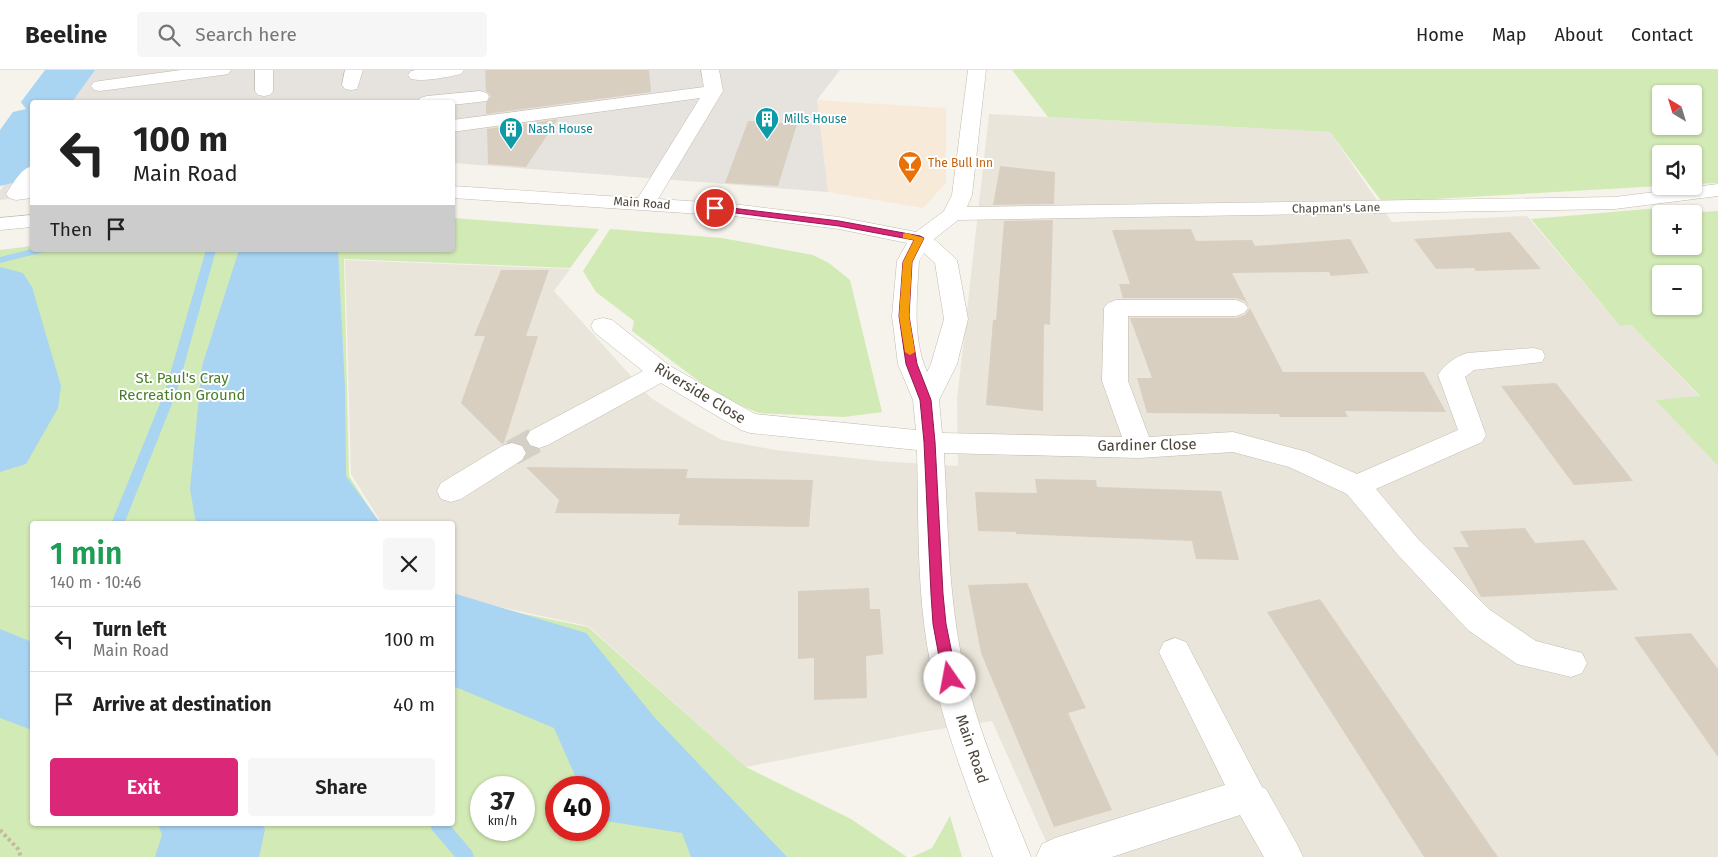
<!DOCTYPE html>
<meta charset="utf-8">
<style>
body{margin:0;font-family:"Fira Sans",sans-serif;background:#f6f6f6;color:#222;height:100vh;display:flex;flex-direction:column;font-size:19px;white-space:nowrap}
*{box-sizing:border-box;margin:0}
p{font-size:16px;color:#767676}
.icon{flex:none;width:28px;height:28px;fill:none;stroke:currentColor;stroke-width:2;stroke-linecap:round;stroke-linejoin:round}
.map{position:relative;flex:1;overflow:hidden}
.side{position:absolute;left:30px;top:451px;width:425px;height:305px;display:flex;flex-direction:column;background:#fff;border-radius:5px;box-shadow:0 1px 4px #0004}
.side>*{flex:none}
.hud{position:absolute;left:30px;top:30px;width:425px;height:152px;border-radius:5px;box-shadow:0 1px 4px #0004;background:#fff;color:#222;overflow:hidden}
.needle{width:32px;rotate:322deg}
.controls{position:absolute;left:1652px;top:15px;display:grid;gap:10px}
.controls a{display:grid;place-items:center;width:50px;height:50px;border-radius:5px;background:#fff;box-shadow:0 1px 4px #0004;font-size:25px}
.speed{position:absolute;left:470px;top:706px;display:flex;gap:10px;font-size:25px;font-weight:700;text-align:center}
.speed>*{display:grid;place-content:center;width:65px;height:65px;border-radius:50%;background:#fff;box-shadow:0 1px 4px #0004;line-height:1}
.speed small{font-size:12px;font-weight:400}
.speed .limit{border:8px solid #d22;background:#fff;color:#111}
.pin{position:absolute;display:grid;place-items:center;width:42px;height:42px;color:#fff;margin:-21px;border:2px solid #fff;border-radius:50%;box-shadow:0 1px 5px #0007}
.me{position:absolute;width:55px;margin:-28px;rotate:348deg;stroke-linejoin:round;filter:drop-shadow(0 0 4px #0008)}
.turn{display:flex;align-items:center;gap:18px;height:105px;padding:0 20px;font-size:22px}
.turn .icon{width:65px;height:65px;stroke-width:2.5}
.turn b{display:block;font-size:35px;line-height:42px}
.then{display:flex;align-items:center;height:48px;padding:0 20px;background:#0003;gap:10px;font-size:19px}
.round{display:grid;place-items:center;flex:none;width:52px;height:52px;border-radius:5px;background:#f6f6f6}
.headline{display:flex;align-items:center;justify-content:space-between;height:85px;padding:0 20px}
h1{font-size:30px;font-weight:600;line-height:38px;color:#1e9e55}
.cta{display:flex;gap:10px;margin-top:auto;padding:10px 20px}
.cta a{flex:1;height:58px;border-radius:5px;background:#db2777;color:#fff;font-size:20px;font-weight:600;line-height:58px;text-align:center}
.cta a+a{background:#f6f6f6;color:#222}
ul{padding:0;list-style:none}
li{display:flex;align-items:center;gap:15px;height:65px;padding:0 20px;border-top:1px solid #e0e0e0}
li div{flex:1}
li b{display:block;font-size:19px}
li em{font-style:normal}
header{display:flex;align-items:center;gap:30px;box-sizing:border-box;height:70px;padding:0 25px;background:#fff;border-bottom:1px solid #e0e0e0}
header strong{font-size:24px}
nav{display:flex;gap:28px;margin-inline-start:auto;font-size:18px}
.search{width:350px;height:45px;background:#f6f6f6;display:flex;align-items:center;gap:12px;box-sizing:border-box;padding:0 18px;border-radius:5px;color:#767676;font-size:19px}
.map>svg:first-child{display:block}
</style>
<header>
<strong>Beeline</strong>
<div class="search"><svg class="icon" aria-label="search" viewBox="0 0 24 24"><circle cx="10" cy="10" r="6"/><path d="M15 15l6 6"/></svg>Search here</div>
<nav><a>Home</a><a>Map</a><a>About</a><a>Contact</a></nav>
</header>
<div class="map">
<svg width="1718" height="787" viewBox="0 0 1718 787">
<rect width="100%" height="100%" fill="#f6f3ec"/>
<path fill="#eae5da" d="M989,44L1330,62L1392,152L1527,146L1620,256L1631,255L1700,327L1655,330L1718,396V787H1053L992,651L922,662L746,697L588,556L453,527L452,454H382L351,404L345,190L570,199L554,221L651,328L691,353L722,370L775,380L880,391L958,396L957,330Z"/>
<path fill="#f7ead8" d="M817,30L946,38V113L923,138L828,122Z"/>
<path fill="#e6e2dd" d="M81,0H840L817,30L828,122L453,93L452,32H59Z
M32,73V126L0,130V121Z"/>
<path fill="#d2eab5" fill-rule="evenodd" d="M1012,0H1718V113L1694,114V84H1661V116L1382,132L1330,62L1048,47ZM1661,24H1694V56H1661Z
M1694,135L1703,142L1718,141V396L1655,330L1700,326L1631,255L1620,256L1531,149ZM1661,144H1694V176H1661ZM1661,204H1694V236H1661Z
M453,148L599,159L570,198L344,189L349,406L380,454H32V754H452L453,529L588,557L746,697L851,749L907,787H0V180L32,176V180H452ZM481,718H524V760H481ZM556,718H599V760H556Z
M610,159L722,168L813,185L829,193L850,210L882,342L844,347L759,343L720,327L632,261L634,251L596,222L583,201Z
M950,746L962,787H912L932,778Z"/>
<path fill="#a9d4f2" d="M239,180H338L345,318L346,406L381,454H196L190,419L202,296Z
M453,523L586,563L655,648L787,787H691L682,763L599,750V718L580,717L554,658L453,616Z"/>
<g fill="none" stroke-linecap="round" stroke-linejoin="round">
<path fill="#a9d4f2" fill-rule="evenodd" d="M32,179L45,180L44,182L0,193V187Z
M206,180H216L177,321L124,454H111L165,321Z
M430,754H449L472,781L474,787H455L432,760Z"/>
<path fill="#a9d4f2" fill-rule="evenodd" d="M45,0H95L72,32H32V92L20,111L0,116V60L13,42L26,39L21,32Z
M0,197L23,203L32,217L61,316L58,338L26,394L0,402Z
M0,559L32,572V660L0,648Z
M158,754H262L265,760L259,787H155L162,765Z"/>
</g>
<path fill="#d8cfc1" d="M485,0H649L651,22L486,44V33L491,26L486,21Z
M558,49L526,97L488,94L487,59Z
M748,51L797,54L778,116L725,113Z
M1000,96L1055,102L1054,134L993,135Z
M1053,150L1050,255L1044,254L1043,341L986,335L993,250H996L1004,151Z
M1191,159L1196,171L1252,170L1255,176L1350,169L1369,203L1331,206L1329,202L1232,203L1249,236L1245,231L1236,228H1123L1119,214H1130L1112,160Z
M1510,162L1541,199L1476,201L1474,198L1436,199L1414,169Z
M501,200H549L526,266H538L504,373L502,374L461,333L485,266H474Z
M1250,238L1283,302H1424L1446,342L1345,341L1348,347H1280L1279,344L1147,343L1137,308H1152L1130,248H1236L1245,245Z
M1556,313L1613,385L1633,411L1574,415L1501,316Z
M526,397L688,399L686,408L813,410L809,457L678,455L680,444L555,443L559,430Z
M1035,409L1096,410L1097,417L1221,421L1239,490L1196,489L1192,471L1016,464V462L978,461L975,422L1037,423Z
M1525,458L1535,473L1584,470L1618,520L1481,527L1453,477H1469L1460,461Z
M1027,513L1086,638L1068,643L1112,740L1054,757L981,583L968,515Z
M869,518L870,539H880L883,579V584L866,586L867,628L814,630V588L798,589V521Z
M1320,529L1408,657L1498,787H1424L1267,542Z
M1691,563L1718,599V687L1634,567Z"/>
<g fill="none" stroke-linecap="round" stroke-linejoin="round">
<path stroke="#d4d0c8" stroke-width="26" stroke-dasharray="26 13" stroke-linecap="butt" d="M512,383L539,368"/>
<g stroke="#c2bbae" stroke-width="1">
<path id="minor" d="M181,0H231L228,4L222,5L100,21L94,20L91,16L94,12L100,11Z
M255,0H273V21L270,25L264,26L258,25L255,21Z
M345,0H363L357,19L351,20L345,19L342,15Z
M416,0H464L461,4C447,7 425,12 411,9L408,5L411,1Z
M701,0H719L723,21L658,129L733,134L839,147L916,162L944,141L952,125L968,0H986L972,125L967,137L1615,127L1718,114V126L1615,139L958,150L934,169L957,190L968,249L957,294L939,330L942,363L1122,367L1102,311L1104,238L1108,233L1116,230H1236L1244,233L1248,238L1244,243L1236,246H1128V311L1149,367L1233,362L1307,382L1357,404L1458,360L1438,305C1445,294 1455,287 1467,283L1533,278L1542,280L1545,286L1542,292L1474,300L1465,307L1486,365L1482,372L1376,419L1418,469L1490,540L1536,571L1582,583L1587,593L1582,603L1571,607L1517,594L1468,560L1398,485L1347,424L1289,397L1233,382L1139,388L944,383C948,453 948,525 963,594C977,661 1006,724 1031,787H993C970,724 945,662 931,596C916,525 919,451 917,380L750,363L741,360L661,313L548,375L539,378L530,375L526,368L530,361L643,301L594,262L591,256L594,250L603,248L612,250L670,296L755,344L916,360L913,330L898,294L892,246L897,191L907,173L839,159L733,146L452,128V116L638,128L700,28L452,62V50L704,17ZM924,183L935,193L944,249L931,294L927,302C912,268 917,228 919,191Z
M480,21L487,23L489,27L487,31L452,35V32H418L420,28L427,26Z
M32,96V128L16,130L9,128L6,124C13,114 20,99 32,96Z
M32,145V157L0,160V148Z
M512,373L522,376L526,383L522,390L461,429L451,432L441,429L437,421L441,413L502,376Z
M1175,568L1186,572L1262,717L1266,719L1297,774L1303,787H1264L1240,745L1112,787H1036L1042,774L1055,768L1225,715L1159,582L1164,572Z"/>
</g>
<path stroke="#c4b79f" stroke-width="4" stroke-dasharray="3 3" stroke-linecap="butt" d="M0,760L18,779L21,787"/>
<use href="#minor" fill="#fff" fill-rule="evenodd"/>
</g>
<path fill="#db2777" stroke="#8e194d" d="M715,136L839,151L920,166L924,168L912,192L909,246L917,294L931,330L935,372L943,524L946,554L957,608L955,612L950,614L945,612L943,608L933,554L931,524L924,372L920,330L906,294L899,246L903,192L914,170L839,156L712,140L711,138Z"/>
<path fill="#f59e0b" d="M906,163L924,168L912,192L909,246L915,282L910,285L905,282L899,246L903,192L914,170L903,168V164Z"/>
<defs>
<g id="building-pin" transform="scale(1.25)"><path d="M0 17L-7.5 6A9.5 9.5 0 1 1 7.5 6Z" fill="#0f9aa8" stroke="#fff"/><path d="M-4-6H4V6H1V3H-1V6H-4ZM-2.5-4.3h1.7v1.8h-1.7ZM.8-4.3h1.7v1.8H.8ZM-2.5-1h1.7V.8h-1.7ZM.8-1h1.7V.8H.8Z" fill="#fff"/></g>
<g id="bar-pin" transform="scale(1.25)"><path d="M0 17L-7.5 6A9.5 9.5 0 1 1 7.5 6Z" fill="#e8710a" stroke="#fff"/><path d="M-6-5H6L.8 .8V4.5H3.5V6h-7V4.5H-.8V.8Z" fill="#fff"/></g>
</defs>
<g fill-rule="evenodd">
<use href="#building-pin" x="767" y="49"/>
<use href="#building-pin" x="511" y="59"/>
<use href="#bar-pin" x="910" y="93"/>
</g>
<g text-anchor="middle" dominant-baseline="central" stroke-width="4" stroke-linejoin="round" paint-order="stroke">
<g font-size="12" fill="#0d838f" stroke="#fff" text-anchor="start">
<text x="784" y="49">Mills House</text>
<text x="528" y="59">Nash House</text>
</g>
<g font-size="12" fill="#c56008" stroke="#fff" text-anchor="start">
<text x="928" y="93">The Bull Inn</text>
</g>
<g font-size="12" fill="#4b4439" stroke="#fff">
<text transform="translate(642 133) rotate(4)">Main Road</text>
<text transform="translate(1336 138) rotate(-1)">Chapman's Lane</text>
</g>
<g font-size="15" fill="#4a7f2a" stroke="#fff">
<text x="182" y="308">St. Paul's Cray<tspan x="182" dy="17">Recreation Ground</tspan></text>
</g>
<g font-size="15" fill="#4b4439" stroke="#fff">
<text transform="translate(700 323) rotate(31)">Riverside Close</text>
<text transform="translate(1147 375) rotate(-1)">Gardiner Close</text>
<text transform="translate(972 679) rotate(71)">Main Road</text>
</g>
</g>
</svg>
<div class="controls">
<a><svg class="needle" viewBox="-14 -14 28 28"><path d="M0-13l5 13h-10z" fill="#e53935"/><path d="M0 13l5-13h-10z" fill="#767676"/></svg></a>
<a><svg class="icon" aria-label="sound" viewBox="0 0 24 24"><path d="M4 9h4l5-4v14l-5-4H4zM17 9q2 3 0 6"/></svg></a>
<a>+</a>
<a>−</a>
</div>
<div class="speed"><div>37<small>km/h</small></div><div class="limit">40</div></div>
<div class="pin" style="left:715px;top:138px;background:#d93025"><svg class="icon" aria-label="arrive" viewBox="0 0 24 24"><path d="M6 21V4h12l-3 4 3 4H6"/></svg></div>
<svg class="me" style="left:950px;top:608px" viewBox="-20 -20 40 40"><circle r="19" fill="#fff"/><path d="M0-13L10 11 0 6-10 11z" fill="#db2777"/></svg>
<div class="hud">
<div class="turn"><svg class="icon" aria-label="left" viewBox="0 0 24 24"><path d="M17 20v-9H6M10 6l-5 5 5 5"/></svg><div><b>100 m</b>Main Road</div></div>
<div class="then">Then<svg class="icon" aria-label="arrive" viewBox="0 0 24 24"><path d="M6 21V4h12l-3 4 3 4H6"/></svg></div>
</div>
<section class="side">
<div class="headline"><div><h1>1 min</h1><p>140 m · 10:46</p></div><a class="round"><svg class="icon" aria-label="close" viewBox="0 0 24 24"><path d="M6 6l12 12M18 6L6 18"/></svg></a></div>
<ul>
<li><svg class="icon" aria-label="left" viewBox="0 0 24 24"><path d="M17 20v-9H6M10 6l-5 5 5 5"/></svg><div><b>Turn left</b><p>Main Road</p></div><em>100 m</em></li>
<li><svg class="icon" aria-label="arrive" viewBox="0 0 24 24"><path d="M6 21V4h12l-3 4 3 4H6"/></svg><div><b>Arrive at destination</b></div><em>40 m</em></li>
</ul>
<div class="cta"><a>Exit</a><a>Share</a></div>
</section>
</div>
